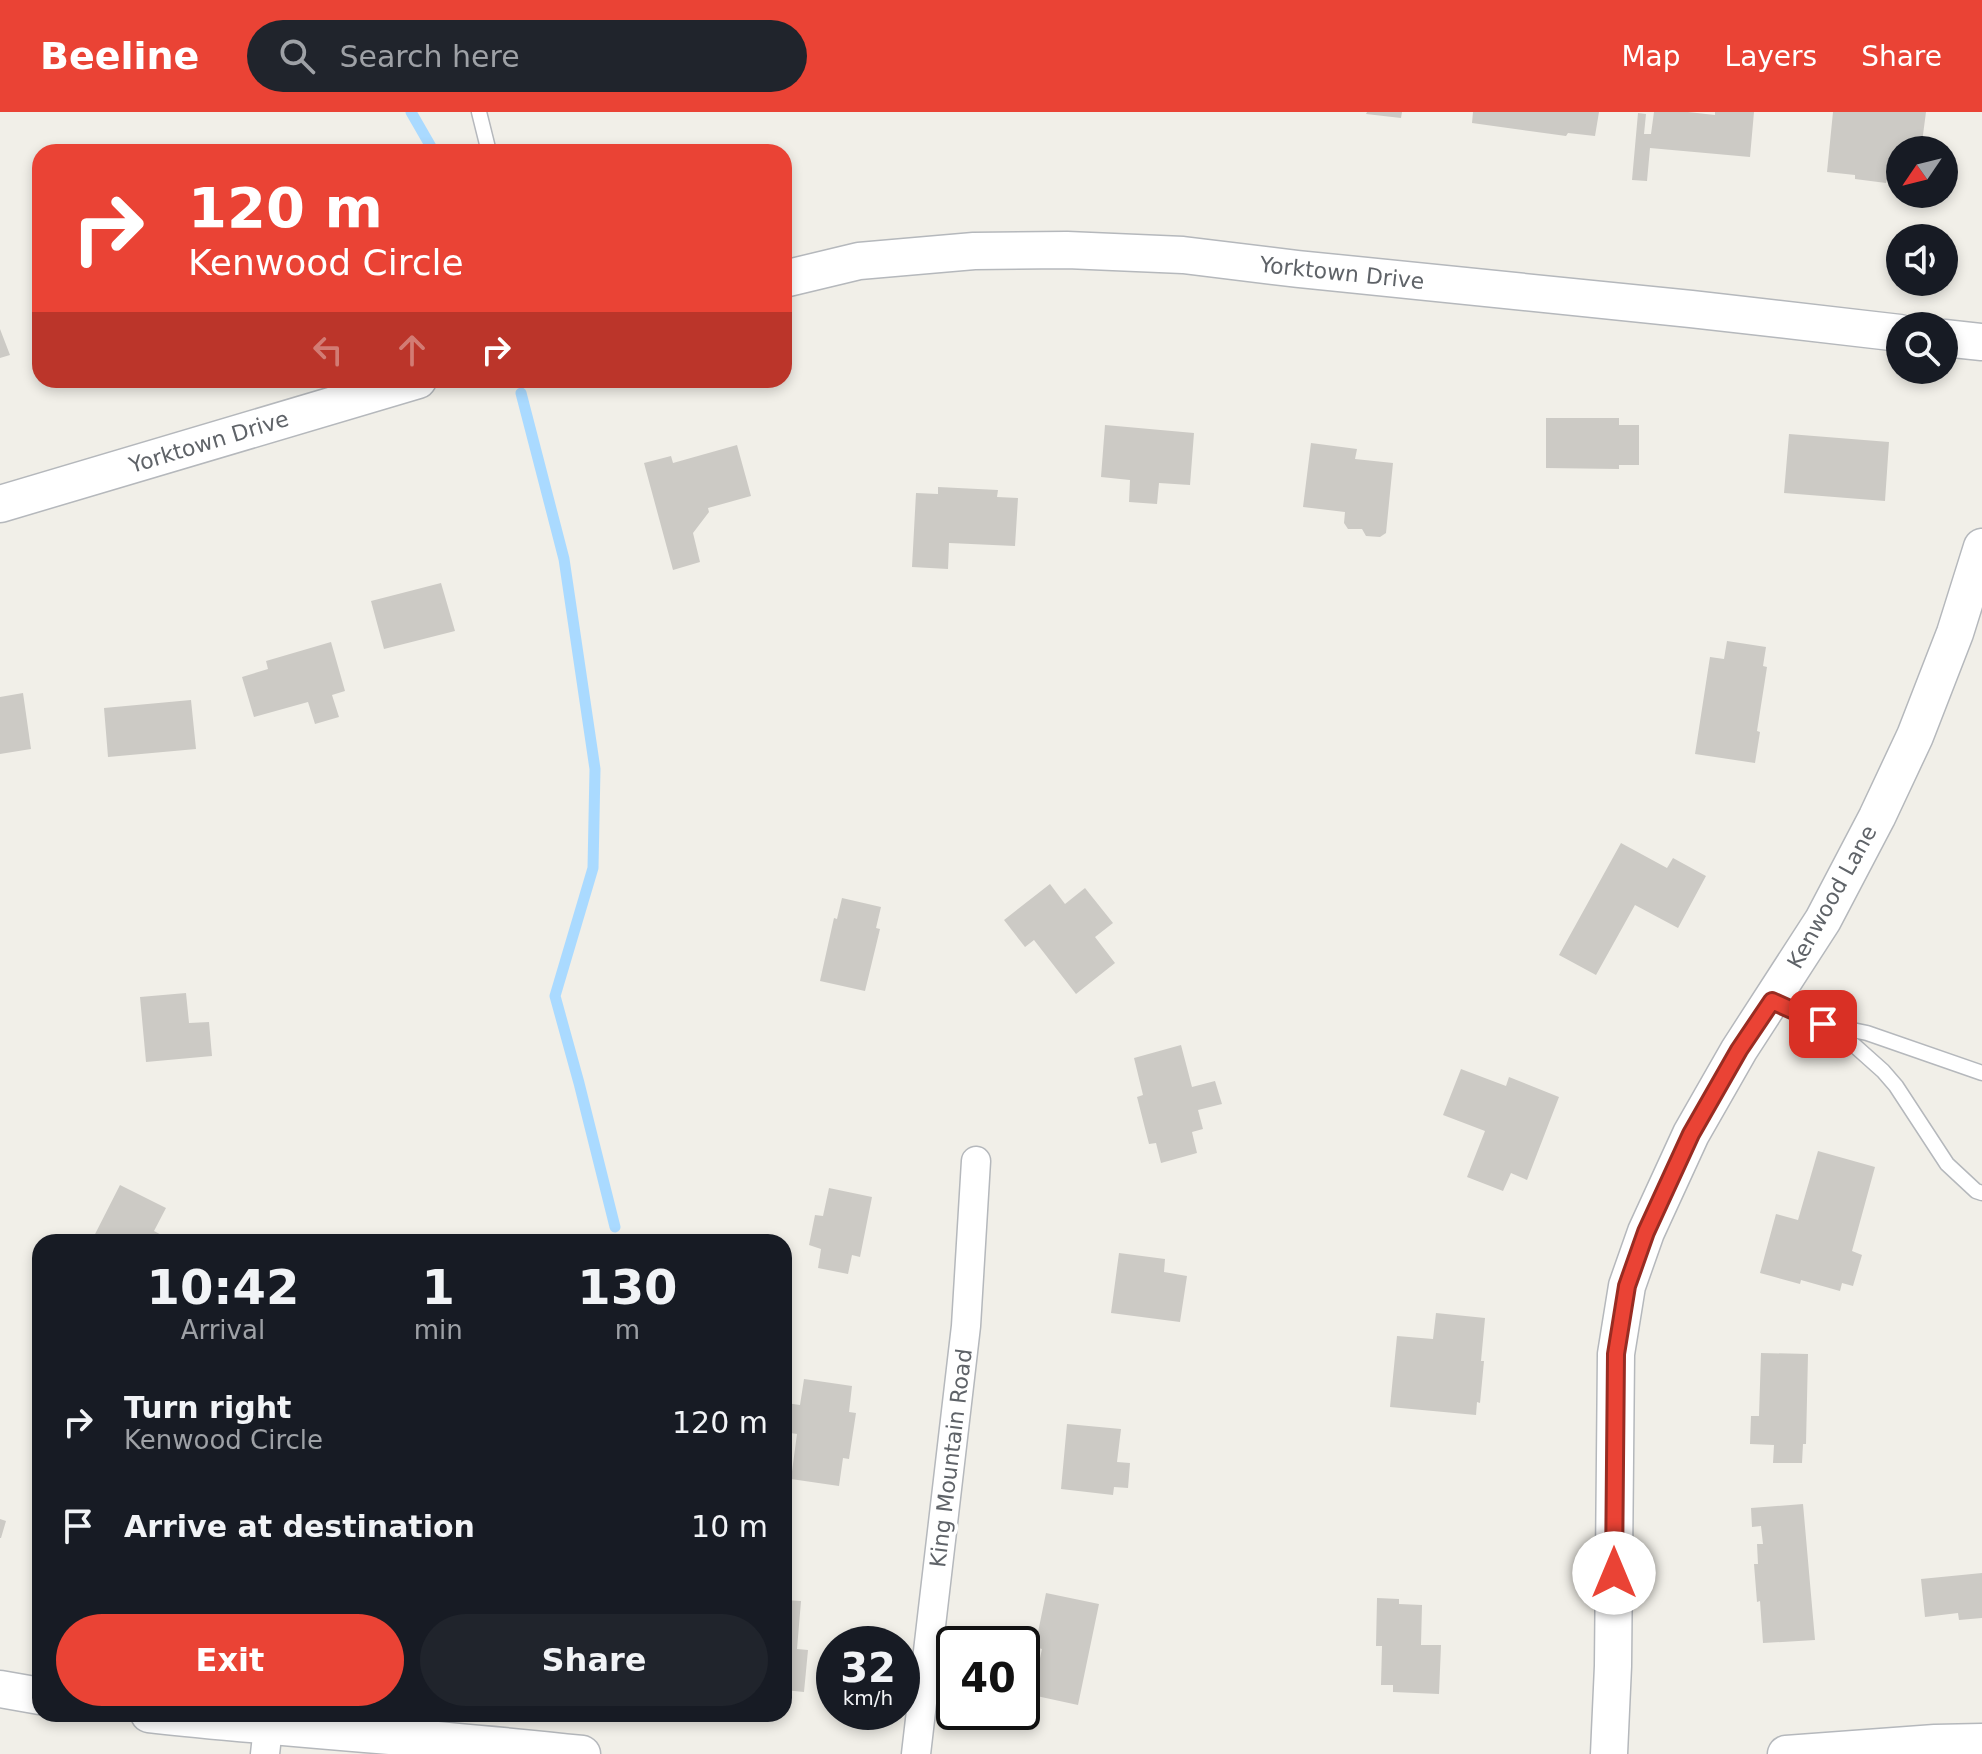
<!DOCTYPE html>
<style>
body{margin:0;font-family:"DejaVu Sans",sans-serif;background:#20242c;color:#f1f3f6;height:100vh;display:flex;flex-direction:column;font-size:30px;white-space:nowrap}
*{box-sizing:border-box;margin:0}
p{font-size:26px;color:#9ea1a6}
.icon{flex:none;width:44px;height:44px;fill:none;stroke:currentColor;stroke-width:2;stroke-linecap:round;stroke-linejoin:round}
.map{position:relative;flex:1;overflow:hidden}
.sheet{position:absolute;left:32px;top:1122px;width:760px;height:488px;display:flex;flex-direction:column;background:#171b24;border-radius:24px;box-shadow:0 4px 12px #0003}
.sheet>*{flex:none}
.guide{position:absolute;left:32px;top:32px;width:760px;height:244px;border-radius:24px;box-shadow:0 4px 12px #0003;background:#ea4335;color:#fff;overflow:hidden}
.needle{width:52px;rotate:235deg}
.tools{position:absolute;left:1886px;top:24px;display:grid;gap:16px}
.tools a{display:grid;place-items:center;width:72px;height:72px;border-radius:50%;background:#171b24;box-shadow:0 4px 12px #0003;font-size:40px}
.speed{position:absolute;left:816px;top:1514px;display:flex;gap:16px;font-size:40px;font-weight:700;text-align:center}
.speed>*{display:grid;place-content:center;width:104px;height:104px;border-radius:50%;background:#171b24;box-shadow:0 4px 12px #0003;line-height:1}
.speed small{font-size:20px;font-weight:400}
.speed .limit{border:4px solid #111;border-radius:12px;background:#fff;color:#111}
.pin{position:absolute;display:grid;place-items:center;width:68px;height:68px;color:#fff;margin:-34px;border-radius:16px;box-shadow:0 4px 12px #0006}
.me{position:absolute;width:88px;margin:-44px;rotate:0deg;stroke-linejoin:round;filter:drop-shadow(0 0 6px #0008)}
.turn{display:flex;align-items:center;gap:28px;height:168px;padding:0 24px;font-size:36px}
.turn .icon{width:104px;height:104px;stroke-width:2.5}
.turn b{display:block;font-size:56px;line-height:68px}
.lanes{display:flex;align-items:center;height:76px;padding:0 24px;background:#0003;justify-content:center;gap:40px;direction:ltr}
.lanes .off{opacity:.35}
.eta{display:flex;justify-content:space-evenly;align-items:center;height:136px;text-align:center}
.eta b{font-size:48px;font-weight:800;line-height:56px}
.cta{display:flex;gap:16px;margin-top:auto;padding:16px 24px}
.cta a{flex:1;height:92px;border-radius:48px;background:#ea4335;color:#fff;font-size:32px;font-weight:800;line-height:92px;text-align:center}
.cta a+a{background:#20242c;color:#f1f3f6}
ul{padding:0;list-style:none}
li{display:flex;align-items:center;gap:24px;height:104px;padding:0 24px}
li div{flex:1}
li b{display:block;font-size:30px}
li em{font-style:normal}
header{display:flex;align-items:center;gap:48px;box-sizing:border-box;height:112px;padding:0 40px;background:#ea4335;color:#fff}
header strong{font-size:38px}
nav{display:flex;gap:44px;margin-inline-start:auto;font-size:28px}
.search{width:560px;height:72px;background:#20242c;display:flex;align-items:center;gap:20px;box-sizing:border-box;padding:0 28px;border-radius:44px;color:#9ea1a6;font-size:30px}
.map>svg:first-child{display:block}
</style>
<header>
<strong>Beeline</strong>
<div class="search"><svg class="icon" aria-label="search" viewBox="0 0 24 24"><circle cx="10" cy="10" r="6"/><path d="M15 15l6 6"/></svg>Search here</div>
<nav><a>Map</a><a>Layers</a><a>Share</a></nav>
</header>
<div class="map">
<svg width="1982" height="1642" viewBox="0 0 1982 1642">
<rect width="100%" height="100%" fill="#f1efe8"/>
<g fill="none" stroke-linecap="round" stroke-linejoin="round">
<path stroke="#aadaff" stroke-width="11" d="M411,0L434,40
M521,281L564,447L595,657L593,756L555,884L579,971L615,1115"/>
</g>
<path fill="#cccac5" d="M1367,0H1402L1401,6L1366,2Z
M1473,0H1599L1595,24L1568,21L1566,24L1472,11Z
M1654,0H1688L1715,3V0H1754L1750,45L1650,36L1647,69L1632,68L1638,1L1646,2L1644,22H1651Z
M1833,0H1926L1921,38H1900V69L1887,68L1886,71L1855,67V63L1827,60Z
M0,217L10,243L0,246Z
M1546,306H1619V313H1639V353H1619V357L1546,356Z
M1105,313L1194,321L1190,373L1159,371L1157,392L1129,390L1130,368L1101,365Z
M1789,322L1889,330L1885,389L1784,381Z
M1311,331L1357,337L1355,347L1393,351L1386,421L1380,425L1366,424L1362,417H1348L1344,411L1345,400L1303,395Z
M737,333L751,384L708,396L709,400L693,421L700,450L673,458L644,351L671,344L673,351Z
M938,375L998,378L997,385L1018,386L1015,434L949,431L948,457L912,455L916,381L938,382Z
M441,471L455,519L384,537L371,489Z
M1727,529L1766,535L1763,554L1767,555L1757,619L1760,620L1755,651L1695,642L1710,545L1724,547Z
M331,530L345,579L332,583L339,605L315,612L308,590L254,605L242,565L268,557L266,549Z
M23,581L31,637L0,642V585Z
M191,588L196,637L108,645L104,596Z
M1621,731L1667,756L1673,746L1706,764L1678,816L1635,793L1596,863L1559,843Z
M1050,772L1065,792L1085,776L1113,811L1095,825L1115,851L1076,882L1034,828L1025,835L1004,808Z
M842,786L881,795L876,816L880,817L865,879L820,869L834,806L837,807Z
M186,881L189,911L209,910L212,944L146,950L140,885Z
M1181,933L1192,975L1215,969L1222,992L1198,998L1203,1017L1192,1020L1197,1041L1161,1051L1156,1031L1149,1032L1137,985L1143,983L1134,946Z
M1461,957L1506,974L1509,965L1559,985L1527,1068L1511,1061L1503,1079L1467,1065L1485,1019L1443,1003Z
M1818,1039L1875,1055L1852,1139L1862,1143L1853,1174L1842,1171L1840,1179L1801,1168L1800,1172L1760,1161L1776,1102L1798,1108Z
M120,1073L166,1096L154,1119L169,1127L168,1130H91Z
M829,1076L872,1085L860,1145L852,1143L848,1162L818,1156L821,1137L809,1133L815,1103L823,1104Z
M1119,1141L1165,1147L1164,1160L1187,1164L1180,1210L1111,1201Z
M1436,1201L1485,1206L1481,1249H1484L1480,1291L1477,1290L1476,1303L1390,1295L1397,1224L1433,1227Z
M1761,1241L1808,1242L1806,1332H1803L1802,1351H1773L1774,1333L1750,1332L1751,1304H1759Z
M804,1267L852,1274L849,1300L856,1301L849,1347L843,1346L839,1374L791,1367L797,1322L784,1320V1306L786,1291L800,1293Z
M1067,1312L1121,1317L1117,1350L1130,1351L1128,1376L1114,1375L1113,1383L1061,1377Z
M1803,1392L1815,1528L1763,1531L1760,1489L1757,1490L1754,1452H1758L1757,1432H1763L1761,1414L1752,1415L1751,1396Z
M0,1407L6,1409L1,1426H0Z
M1982,1461V1506L1959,1508L1958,1501L1925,1505L1921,1467Z
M1046,1481L1099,1492L1078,1593L1032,1583L1042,1537L1035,1535Z
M1377,1486L1399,1487V1492L1422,1493L1421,1533H1441L1439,1582L1393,1580V1573H1381L1382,1534H1376Z
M784,1488L801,1489L797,1537L808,1538L804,1580L784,1578Z"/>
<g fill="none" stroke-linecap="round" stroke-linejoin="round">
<g stroke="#b5b8bc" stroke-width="17">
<path id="service" d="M479,0L489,40
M1772,889L1823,912
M1982,961L1867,921L1823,912L1855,934L1883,959L1896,974L1947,1052L1976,1079L1982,1081"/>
</g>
<g stroke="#b5b8bc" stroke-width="31">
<path id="minor" d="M265,1642L268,1615
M916,1642L966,1214L976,1049"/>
</g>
<g stroke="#b5b8bc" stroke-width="39">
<path id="tertiary" d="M784,167L859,149L974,139L1067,138L1183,143L1298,157L1691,197L1900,221
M1944,226L1982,230
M0,392L418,268
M0,1577L40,1584
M149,1602C293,1618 438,1626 582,1642
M1609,1642L1613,1554L1616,1242L1627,1174L1646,1120L1691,1022L1739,938L1823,808L1877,705L1915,624L1955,521L1982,435
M1786,1642L1935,1631L1982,1630"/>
</g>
<use href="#service" stroke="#fff" stroke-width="14"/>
<use href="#minor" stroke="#fff" stroke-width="28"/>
<use href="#tertiary" stroke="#fff" stroke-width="36"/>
</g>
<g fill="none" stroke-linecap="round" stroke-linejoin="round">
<g stroke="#982c22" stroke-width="20">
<path id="route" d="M1614,1461L1616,1242L1627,1174L1646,1120L1691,1022L1739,938L1772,889L1823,912"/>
</g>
<use href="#route" stroke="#ea4335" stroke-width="14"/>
</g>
<g text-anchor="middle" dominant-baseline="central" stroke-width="7" stroke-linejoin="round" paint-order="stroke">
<g font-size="22" fill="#5f6368" stroke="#fff">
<text transform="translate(1342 161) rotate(6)">Yorktown Drive</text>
<text transform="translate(209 330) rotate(-17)">Yorktown Drive</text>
<text transform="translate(1832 785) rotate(-61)">Kenwood Lane</text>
<text transform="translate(951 1346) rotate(-83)">King Mountain Road</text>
</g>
</g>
</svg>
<div class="tools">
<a><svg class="needle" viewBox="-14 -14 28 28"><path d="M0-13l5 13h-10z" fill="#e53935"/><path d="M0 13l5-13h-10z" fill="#9ea1a6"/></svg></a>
<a><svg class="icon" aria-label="sound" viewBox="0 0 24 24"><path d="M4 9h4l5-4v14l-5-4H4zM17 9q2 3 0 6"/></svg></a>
<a><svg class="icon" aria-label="search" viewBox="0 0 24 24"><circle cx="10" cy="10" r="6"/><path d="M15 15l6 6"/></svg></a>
</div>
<div class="speed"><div>32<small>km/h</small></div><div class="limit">40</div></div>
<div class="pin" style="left:1823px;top:912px;background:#d93025"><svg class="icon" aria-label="arrive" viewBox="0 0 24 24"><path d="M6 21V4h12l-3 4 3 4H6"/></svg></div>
<svg class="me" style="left:1614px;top:1461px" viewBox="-20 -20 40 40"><circle r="19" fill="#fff"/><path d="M0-13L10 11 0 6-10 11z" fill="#ea4335"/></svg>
<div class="guide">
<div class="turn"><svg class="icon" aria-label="right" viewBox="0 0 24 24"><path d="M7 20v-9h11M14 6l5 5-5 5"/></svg><div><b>120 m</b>Kenwood Circle</div></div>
<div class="lanes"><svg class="icon off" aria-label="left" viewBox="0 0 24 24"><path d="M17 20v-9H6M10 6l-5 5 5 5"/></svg><svg class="icon off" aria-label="ahead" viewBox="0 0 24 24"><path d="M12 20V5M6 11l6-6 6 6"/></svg><svg class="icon" aria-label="right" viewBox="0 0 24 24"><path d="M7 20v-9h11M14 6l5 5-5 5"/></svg></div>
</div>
<section class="sheet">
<div class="eta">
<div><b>10:42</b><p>Arrival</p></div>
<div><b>1</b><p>min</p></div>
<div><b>130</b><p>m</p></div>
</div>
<ul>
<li><svg class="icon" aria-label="right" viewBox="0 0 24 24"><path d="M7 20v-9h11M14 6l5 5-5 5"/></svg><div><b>Turn right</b><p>Kenwood Circle</p></div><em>120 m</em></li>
<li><svg class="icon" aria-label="arrive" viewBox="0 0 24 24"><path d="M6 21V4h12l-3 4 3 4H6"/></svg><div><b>Arrive at destination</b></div><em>10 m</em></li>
</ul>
<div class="cta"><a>Exit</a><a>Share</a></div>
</section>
</div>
